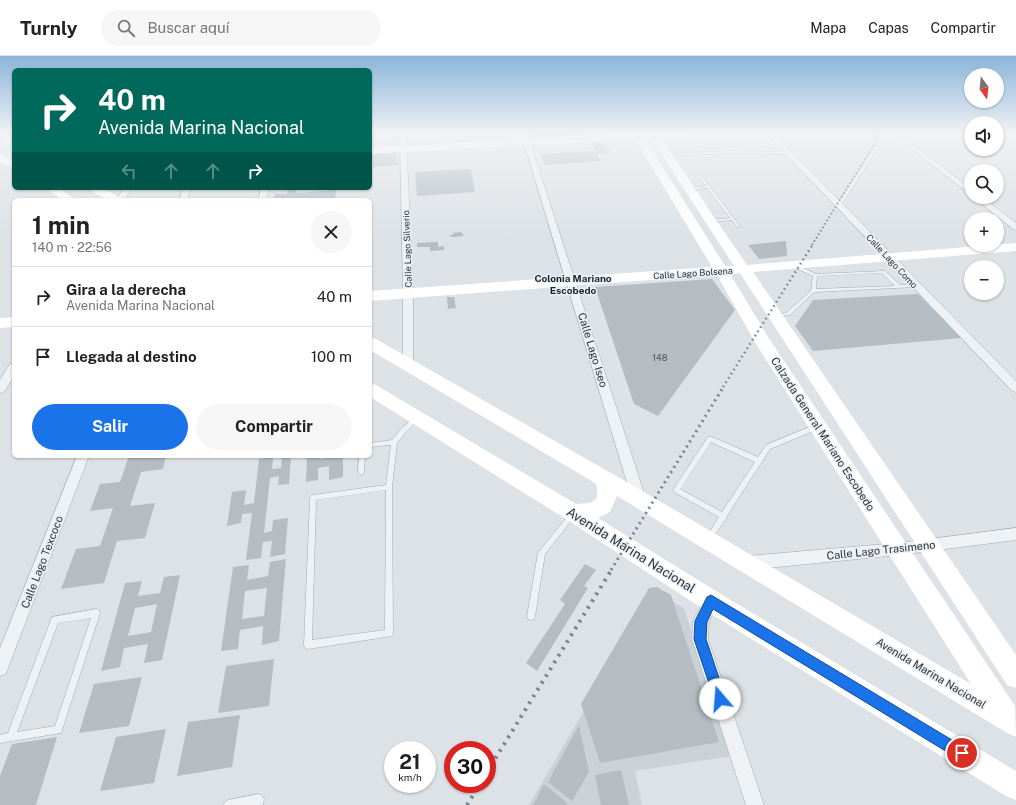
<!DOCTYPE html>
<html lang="es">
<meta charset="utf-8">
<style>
body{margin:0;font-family:"Public Sans",sans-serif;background:#f6f6f6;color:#222;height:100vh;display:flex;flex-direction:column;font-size:15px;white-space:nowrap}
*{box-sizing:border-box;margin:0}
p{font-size:13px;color:#767676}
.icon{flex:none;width:22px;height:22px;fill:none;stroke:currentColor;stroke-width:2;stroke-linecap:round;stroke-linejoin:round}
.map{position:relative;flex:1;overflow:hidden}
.side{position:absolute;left:12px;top:142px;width:360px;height:260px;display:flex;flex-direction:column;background:#fff;border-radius:6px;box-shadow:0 1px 3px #0004}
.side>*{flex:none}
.guide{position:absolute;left:12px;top:12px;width:360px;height:122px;border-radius:6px;box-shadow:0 1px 3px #0004;background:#00695c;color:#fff;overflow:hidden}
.needle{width:26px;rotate:165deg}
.fabs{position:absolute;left:964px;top:12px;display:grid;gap:8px}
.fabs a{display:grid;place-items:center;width:40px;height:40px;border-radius:50%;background:#fff;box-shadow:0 1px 3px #0004;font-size:20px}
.speed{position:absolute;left:384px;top:685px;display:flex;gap:8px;font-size:20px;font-weight:700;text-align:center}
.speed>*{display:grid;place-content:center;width:52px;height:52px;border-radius:50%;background:#fff;box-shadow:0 1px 3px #0004;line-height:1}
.speed small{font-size:10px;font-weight:400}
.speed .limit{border:6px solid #d22;background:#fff;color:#111}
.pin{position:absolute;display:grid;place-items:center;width:34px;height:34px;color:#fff;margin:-17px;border:2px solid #fff;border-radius:50%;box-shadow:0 1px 4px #0007}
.me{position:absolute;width:44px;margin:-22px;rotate:342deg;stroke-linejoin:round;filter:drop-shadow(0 0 3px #0008)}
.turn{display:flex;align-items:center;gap:14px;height:84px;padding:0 20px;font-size:18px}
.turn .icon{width:52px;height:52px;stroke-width:2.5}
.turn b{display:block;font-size:28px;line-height:34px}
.lanes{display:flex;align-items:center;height:38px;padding:0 20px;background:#0003;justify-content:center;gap:20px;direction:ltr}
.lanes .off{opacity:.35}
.round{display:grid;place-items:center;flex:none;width:42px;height:42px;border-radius:21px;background:#f6f6f6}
.summary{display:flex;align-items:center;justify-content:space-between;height:68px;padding:0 20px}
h1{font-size:24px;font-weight:700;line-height:30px}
.button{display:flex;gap:8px;margin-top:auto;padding:8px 20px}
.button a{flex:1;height:46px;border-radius:24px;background:#1a73e8;color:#fff;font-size:16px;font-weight:700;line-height:46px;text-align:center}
.button a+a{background:#f6f6f6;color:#222}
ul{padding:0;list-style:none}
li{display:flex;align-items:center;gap:12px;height:60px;padding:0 20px;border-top:1px solid #e0e0e0}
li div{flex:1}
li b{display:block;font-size:15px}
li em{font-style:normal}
header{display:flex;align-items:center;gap:24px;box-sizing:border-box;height:56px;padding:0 20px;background:#fff;border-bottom:1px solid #e0e0e0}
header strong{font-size:19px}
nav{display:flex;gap:22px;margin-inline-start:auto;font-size:14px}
.search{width:280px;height:36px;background:#f6f6f6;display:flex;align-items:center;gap:10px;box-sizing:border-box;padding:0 14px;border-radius:22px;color:#767676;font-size:15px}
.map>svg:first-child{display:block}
</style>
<header>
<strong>Turnly</strong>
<div class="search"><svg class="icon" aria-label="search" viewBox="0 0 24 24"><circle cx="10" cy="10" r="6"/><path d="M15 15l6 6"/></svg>Buscar aquí</div>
<nav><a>Mapa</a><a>Capas</a><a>Compartir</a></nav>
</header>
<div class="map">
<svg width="1016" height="749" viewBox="0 0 1016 749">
<rect width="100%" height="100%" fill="#dde2e6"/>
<path fill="#cbd2d7" d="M654,535L684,552L732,700L635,715L642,749H529Z"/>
<path fill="#b5bdc2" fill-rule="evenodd" d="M530,77H592V78L532,82Z
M604,85L610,97L597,98L601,105L545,109L540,98L595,95L591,86Z
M397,95L398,109L370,111V97Z
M471,113L475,136L417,140L415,116Z
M297,132L296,137L336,134L335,144H273L275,138H287L288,133Z
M461,176L464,180L451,181L450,179H453V177Z
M786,185L787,200L759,203L748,189Z
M438,186V191L444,190V194L430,195V191H417V187Z
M712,223L735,254L658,360L634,348L595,231Z
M918,238L961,282L813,295L795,270L813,244Z
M447,241H454L456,252L448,253Z
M129,400H166L163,413L141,416L130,450L155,447L145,482L117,485L104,527L61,533L76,493L100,490L113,452L90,455L100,428L120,426Z
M282,400H291L289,428L278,429L279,420L270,422L264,477L272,475L273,464L288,462L285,498L270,501L272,485L263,486L261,502L246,504L252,457L242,458L241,467L227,470L232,436L246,434L244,449L254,447L259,403L273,401L272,413L281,412Z
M307,400H320V403L329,401V400H343V421L329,424V410L318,412V424L306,426Z
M286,503L279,585L262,589L263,570L240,574L238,593L221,595L233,511L249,509L247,524L268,520L270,506ZM267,532L264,560L242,563L245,535Z
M585,508L596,514L584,530L588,532L537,615L526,607L565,548L560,544Z
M180,519L162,604L144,607L148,588L124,592L120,611L101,615L125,527L142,525L138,540L160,537L164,521ZM157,548L151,576L128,580L135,552Z
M657,531L671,539L719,686L600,707L581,648L649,532Z
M274,603L269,650L218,657L226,610Z
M142,621L129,670L79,677L94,628Z
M240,659L232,711L177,720L188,666Z
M579,669L589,716L572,745L548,726Z
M166,673L154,727L100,735L116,681Z
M57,681L36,749H0V720L12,688Z
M621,714L629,749H601L595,719Z
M544,728L567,747L566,749H533Z"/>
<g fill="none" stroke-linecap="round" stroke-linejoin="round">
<g stroke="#a3aaaf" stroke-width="1">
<path id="lane" d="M880,83L883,84L841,149L838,150L837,149Z
M728,95L788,96L790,97L788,98L728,97L668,100L666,99L668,98Z
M699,119H701L739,169V171H737L732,164L709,166V164H710L730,162L707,132L688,134L687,133L689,132L706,130L698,120Z
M793,209H797L816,218L883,215H885L900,229H916L918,230L916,231L814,236L790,259L774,261V259L786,257L811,235L813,220L793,211ZM882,217L895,230L816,233L817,220Z
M415,360H419L420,362L405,377L397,387L392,431L393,577L392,580L308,593L305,592L304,589L310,442L311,440L313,439L386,429L391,389L370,391V387L392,384L401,373ZM386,434L385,574L312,584L316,444Z
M814,369H818L819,371L818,373L770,393L763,404L762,407H761L727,460L726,463L725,464L711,484L709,485L707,484L706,482L707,480L719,461L674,436L673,434L708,381H712L758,401L766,389ZM711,386L755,406L722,456L680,433Z
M359,400H365L364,416L363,418L361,419L359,418L358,416Z
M573,455L575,456L576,458L575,460L545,498L535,560L534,563L531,564L528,563L527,560L538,497L571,456Z
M96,553L99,554L100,557L61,677L0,687V679L8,677L52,561ZM91,562L55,670L17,676L58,567Z
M259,738L262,740L264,743L263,749H223L225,746L228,744Z"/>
</g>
<g stroke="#a3aaaf" stroke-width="1">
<path id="street" d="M400,77H406L413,237V309L412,312H404L403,309V237Z
M521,77H527L646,443L644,447L639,449L634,447L632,443Z
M766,77H773L1016,325V336L1012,335Z
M891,77H898L971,133V139Z
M124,132H132L124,144H116Z
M183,132H191L187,144H179Z
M261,132H269L266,144H258Z
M973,141H982L1016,167V174L1013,173Z
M14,307V320L4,336L0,337V324L10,308Z
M77,400H89L8,612L6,618L0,620V592Z
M1016,472V484L898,499L747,514L742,512L740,507L742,502L747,500L898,487Z
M711,538L716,540L718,545L709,566L708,583L764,749H746L692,583L693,565L706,540Z"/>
</g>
<use href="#lane" fill="#eff2f4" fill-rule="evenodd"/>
<use href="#street" fill="#eff2f4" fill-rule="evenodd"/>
<path fill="#fff" fill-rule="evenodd" d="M0,77L14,84V91L0,84Z
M631,77H694L689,80L661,82L716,164L747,209L1016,187V195L753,216L1016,599V632L1007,629L740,217L730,218L768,281L1015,650L1016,681L1007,677L617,440L610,456L598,462L719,537L1016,715V744L1006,740L703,553L566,463L370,341V327L376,329L576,448L590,447L597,442V431L595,427L370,294V282L376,283L639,433L971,628L756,288L717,219L370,245V235L712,211L635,83L370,98V92ZM651,82L734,210H725L645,83Z
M0,98L14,104V112L0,106Z
M45,132H59L76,144H62Z
M87,132H102L119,141L121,144H106Z
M14,261V271L0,272V262Z"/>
<path stroke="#78858e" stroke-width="2" stroke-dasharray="1.5 2.5" stroke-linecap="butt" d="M812,189L881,77"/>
<path stroke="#78858e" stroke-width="2.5" stroke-dasharray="1.5 3.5" stroke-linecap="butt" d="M723,331L813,188"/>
<path stroke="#78858e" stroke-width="3" stroke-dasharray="2 4" stroke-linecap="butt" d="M611,514L724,330"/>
<path stroke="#78858e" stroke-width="4" stroke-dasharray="2.5 5.5" stroke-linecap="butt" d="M487,716L612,513
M467,749L480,728"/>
</g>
<linearGradient id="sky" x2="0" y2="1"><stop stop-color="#89b5da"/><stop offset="0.42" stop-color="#f0f2f4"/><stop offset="1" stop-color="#f0f2f4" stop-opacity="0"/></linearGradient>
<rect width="1016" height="182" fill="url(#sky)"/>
<path fill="#1a73e8" stroke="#114b97" d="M711,539L967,693L969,697L967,702L962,704L957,702L713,553L707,566L706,583L726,643L724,648L720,649L716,648L694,583L695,565L707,541Z"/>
<g text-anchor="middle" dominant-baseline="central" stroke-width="3" stroke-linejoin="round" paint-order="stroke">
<g font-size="9" fill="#28333b" stroke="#ecf1f4">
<text transform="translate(407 193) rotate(-92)">Calle Lago Silverio</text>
<text transform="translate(892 205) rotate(47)">Calle Lago Como</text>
<text transform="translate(693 217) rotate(-4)">Calle Lago Bolsena</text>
</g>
<g font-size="9" fill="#4b565d">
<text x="660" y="301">148</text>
</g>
<g font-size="10" font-weight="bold" fill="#1a242c" stroke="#ecf1f4">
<text x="573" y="222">Colonia Mariano<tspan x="573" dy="12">Escobedo</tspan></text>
</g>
<g font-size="11" fill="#28333b" stroke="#ecf1f4">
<text transform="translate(593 294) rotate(73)">Calle Lago Iseo</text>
<text transform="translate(823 378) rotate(57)">Calzada General Mariano Escobedo</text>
<text transform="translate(881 494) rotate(-6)">Calle Lago Trasimeno</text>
<text transform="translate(42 506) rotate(-69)">Calle Lago Texcoco</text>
<text transform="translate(931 617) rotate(31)">Avenida Marina Nacional</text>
</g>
<g font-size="13" fill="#28333b" stroke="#ecf1f4">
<text transform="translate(631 494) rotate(32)">Avenida Marina Nacional</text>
</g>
</g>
</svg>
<div class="fabs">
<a><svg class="needle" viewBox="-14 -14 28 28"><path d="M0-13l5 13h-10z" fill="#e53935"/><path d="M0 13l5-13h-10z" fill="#767676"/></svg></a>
<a><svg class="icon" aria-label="sound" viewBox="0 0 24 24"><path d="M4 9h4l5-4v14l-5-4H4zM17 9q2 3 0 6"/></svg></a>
<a><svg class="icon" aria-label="search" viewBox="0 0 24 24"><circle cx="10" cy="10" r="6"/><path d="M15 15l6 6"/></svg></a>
<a>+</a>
<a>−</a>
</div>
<div class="speed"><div>21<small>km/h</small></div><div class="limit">30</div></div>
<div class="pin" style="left:962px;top:697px;background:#d93025"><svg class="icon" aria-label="arrive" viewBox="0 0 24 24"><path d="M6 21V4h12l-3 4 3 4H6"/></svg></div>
<svg class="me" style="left:720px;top:643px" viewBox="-20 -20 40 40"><circle r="19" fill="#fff"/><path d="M0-13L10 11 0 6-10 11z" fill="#1a73e8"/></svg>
<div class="guide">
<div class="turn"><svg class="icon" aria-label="right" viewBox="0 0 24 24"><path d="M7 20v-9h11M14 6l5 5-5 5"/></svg><div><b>40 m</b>Avenida Marina Nacional</div></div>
<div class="lanes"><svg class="icon off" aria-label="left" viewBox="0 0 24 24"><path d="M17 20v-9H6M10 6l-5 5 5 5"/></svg><svg class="icon off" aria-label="ahead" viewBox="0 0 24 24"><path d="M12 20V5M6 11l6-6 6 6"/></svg><svg class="icon off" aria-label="ahead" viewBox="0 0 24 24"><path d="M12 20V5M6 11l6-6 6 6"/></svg><svg class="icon" aria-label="right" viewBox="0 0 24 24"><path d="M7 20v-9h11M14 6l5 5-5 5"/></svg></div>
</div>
<section class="side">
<div class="summary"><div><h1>1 min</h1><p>140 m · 22:56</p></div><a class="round"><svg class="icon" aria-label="close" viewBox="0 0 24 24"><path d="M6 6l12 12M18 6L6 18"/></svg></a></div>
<ul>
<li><svg class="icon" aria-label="right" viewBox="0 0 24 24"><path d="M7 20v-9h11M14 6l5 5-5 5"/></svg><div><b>Gira a la derecha</b><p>Avenida Marina Nacional</p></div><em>40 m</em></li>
<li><svg class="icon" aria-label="arrive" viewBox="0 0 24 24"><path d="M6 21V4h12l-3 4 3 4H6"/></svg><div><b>Llegada al destino</b></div><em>100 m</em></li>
</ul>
<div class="button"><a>Salir</a><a>Compartir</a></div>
</section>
</div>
